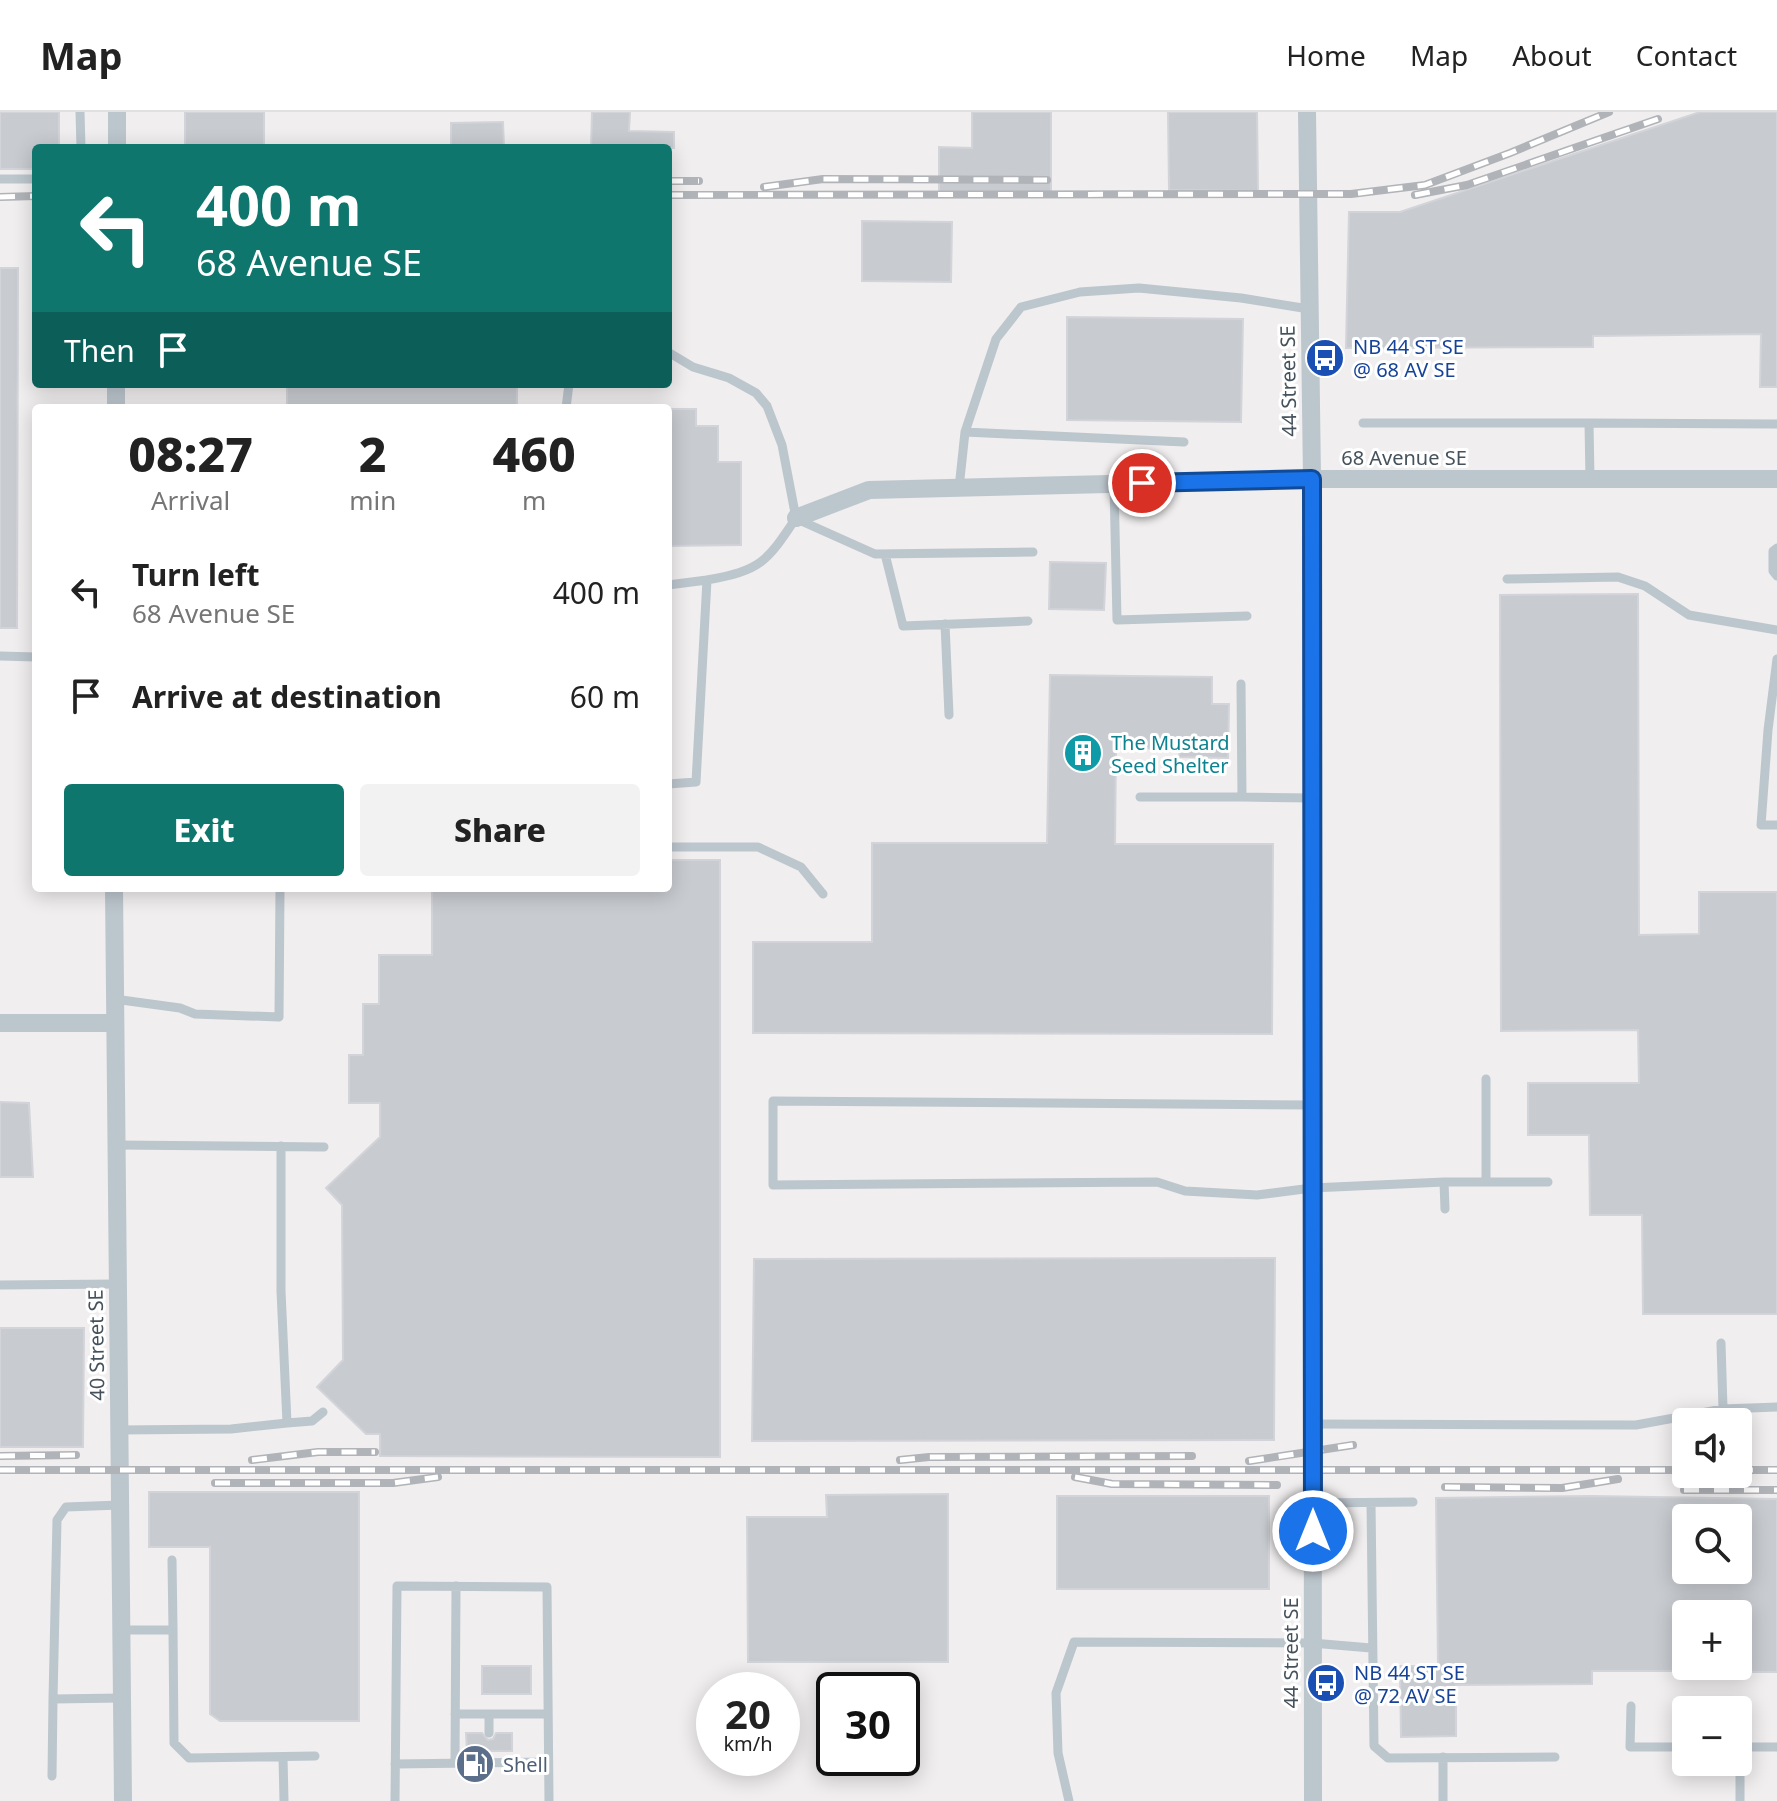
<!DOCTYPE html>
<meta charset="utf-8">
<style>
body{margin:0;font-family:"Noto Sans",sans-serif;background:#f2f2f2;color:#222;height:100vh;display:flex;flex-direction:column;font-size:30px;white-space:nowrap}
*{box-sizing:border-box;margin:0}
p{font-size:26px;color:#767676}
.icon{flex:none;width:44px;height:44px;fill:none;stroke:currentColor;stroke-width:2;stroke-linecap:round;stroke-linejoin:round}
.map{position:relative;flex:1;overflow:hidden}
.drawer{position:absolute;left:32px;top:292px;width:640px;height:488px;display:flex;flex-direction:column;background:#fff;border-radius:8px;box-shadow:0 4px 20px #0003}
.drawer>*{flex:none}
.top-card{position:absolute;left:32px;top:32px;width:640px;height:244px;border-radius:8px;box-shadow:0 4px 20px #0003;background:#0f766e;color:#fff;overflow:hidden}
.buttons{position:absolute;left:1672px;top:1296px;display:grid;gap:16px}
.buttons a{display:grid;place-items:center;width:80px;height:80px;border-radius:8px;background:#fff;box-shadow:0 4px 20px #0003;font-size:40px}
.speed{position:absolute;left:696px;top:1560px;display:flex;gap:16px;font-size:40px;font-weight:700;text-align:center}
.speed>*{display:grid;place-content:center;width:104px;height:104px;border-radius:50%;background:#fff;box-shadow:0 4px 20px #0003;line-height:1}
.speed small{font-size:20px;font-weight:400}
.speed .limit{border:4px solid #111;border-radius:12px;background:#fff;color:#111}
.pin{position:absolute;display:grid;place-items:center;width:68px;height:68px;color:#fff;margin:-34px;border:4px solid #fff;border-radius:50%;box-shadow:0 2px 8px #0007}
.me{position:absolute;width:88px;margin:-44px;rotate:0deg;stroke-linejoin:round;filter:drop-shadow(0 0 6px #0008)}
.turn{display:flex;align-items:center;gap:28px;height:168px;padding:0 32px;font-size:36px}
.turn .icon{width:104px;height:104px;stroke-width:2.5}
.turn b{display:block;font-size:56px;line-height:68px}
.then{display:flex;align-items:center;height:76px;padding:0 32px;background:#0003;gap:16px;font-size:30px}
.eta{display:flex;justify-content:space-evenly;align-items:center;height:136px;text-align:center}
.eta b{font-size:48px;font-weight:800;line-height:56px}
.button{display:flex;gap:16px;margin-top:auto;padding:16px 32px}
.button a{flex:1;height:92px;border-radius:8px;background:#0f766e;color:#fff;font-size:32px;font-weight:800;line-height:92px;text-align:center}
.button a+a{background:#f2f2f2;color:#222}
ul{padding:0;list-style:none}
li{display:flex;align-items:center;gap:24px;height:104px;padding:0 32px}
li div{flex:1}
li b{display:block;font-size:30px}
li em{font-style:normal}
header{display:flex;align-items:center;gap:48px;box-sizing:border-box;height:112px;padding:0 40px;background:#fff;border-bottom:2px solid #e0e0e0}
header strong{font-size:38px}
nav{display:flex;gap:44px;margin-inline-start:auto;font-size:28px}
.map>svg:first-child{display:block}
</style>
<header>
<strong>Map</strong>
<nav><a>Home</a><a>Map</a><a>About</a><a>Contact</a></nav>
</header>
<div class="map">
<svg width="1777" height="1689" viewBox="0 0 1777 1689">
<rect width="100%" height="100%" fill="#f0eeee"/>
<path fill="#c8cbd0" stroke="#d2d4d9" stroke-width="2" fill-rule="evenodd" d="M0,0H59V36H36V57H0Z
M185,0H264V36H185Z
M592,0H630L629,19L674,20V36H591Z
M972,0H1051V80L939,82V35L972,36Z
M1168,0H1257L1258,79L1169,78Z
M1700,0H1777V275H1760L1761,222L1593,224V235L1346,236L1349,100H1400Z
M503,10L504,36H451V11Z
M862,109L952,110L951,170L862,169Z
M0,156H18L17,516H0Z
M1067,205L1243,207L1241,310L1067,308Z
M287,272H517V296H287Z
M668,297H696V314H718V350H741V433L668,434Z
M1050,450L1106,451L1104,498L1049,497Z
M1638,482L1639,823L1699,822V780H1777V1202H1643L1642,1103H1590L1589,1023H1528V971H1639L1638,918L1501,919L1500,483Z
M1050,563L1212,565V592H1229L1228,646L1179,645L1180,637L1116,636L1115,732H1273L1272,922L753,921V830H872V731H1047Z
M668,748H720V1345L380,1344V1322H366L317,1275L343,1248L342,1093L326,1076L380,1025V991H349V943H363V892H379V843H432V776H668Z
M0,990L29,991L33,1065H0Z
M1275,1146L1274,1328L752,1329L754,1147Z
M0,1216H84L83,1335H0Z
M149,1380H359V1609H220L210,1602V1435H149Z
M948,1382V1550H748L747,1405H827L826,1383Z
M1057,1384H1269V1477H1057Z
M1591,1384L1777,1387V1560H1738V1502H1686V1559H1592V1572L1456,1573V1624L1401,1625L1400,1554H1438L1436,1386ZM1686,1406H1738V1458H1686Z
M482,1554H531V1582H482Z
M466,1621H482L488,1628L493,1627L496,1621H512V1639H467Z"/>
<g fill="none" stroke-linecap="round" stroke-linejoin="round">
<path stroke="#bcc6cd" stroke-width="9" d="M80,0L81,36
M0,67H36
M668,240L693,255L729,266L756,281L767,294L782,333L796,406C766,451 761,458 707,468L696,670L668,672
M566,296L569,272
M1363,311H1589
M965,320L1184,330
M1590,367L1589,311L1777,312
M1114,372L1117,508L1247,504
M959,376L965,320L996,227L1021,195L1080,180L1139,176L1241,186L1309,197
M799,408L875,442L1033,440
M1777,436L1773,439V459L1777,464
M885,442L903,514L1028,509
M1507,467L1618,465L1645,474L1689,503L1777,518
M668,473L707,468
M945,512L949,603
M0,544L36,545
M1777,547L1768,618L1761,713H1777
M1140,685H1242L1241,572
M1242,685L1312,686
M668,735H758L801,755L823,782
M114,887L180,896L195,902L279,905L280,776
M1486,967V1070
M1313,993L773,989V1073L1157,1070L1185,1079L1257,1083L1312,1076L1444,1070H1548
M116,1033L324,1035
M281,1034V1179L287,1311L312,1309L323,1300
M1444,1070L1445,1097
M0,1173L118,1172
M1721,1231L1723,1297
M1313,1312L1636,1313L1723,1297L1777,1295
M120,1318L231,1317L287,1311
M1313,1391L1413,1390
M1371,1391L1374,1634L1388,1646L1555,1645
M120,1393L66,1395L57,1408L53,1587L122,1586
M121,1518H173L172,1448
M173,1518L174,1631L189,1646L315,1644
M1631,1594L1630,1635H1686
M455,1602H547
M489,1602V1621
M1738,1635H1777
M1740,1635V1689
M283,1645L284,1689
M455,1651L456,1474
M395,1652L548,1650
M52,1664L53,1587
M395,1689L397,1474L547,1475L549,1689
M1069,1689L1058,1641L1056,1581L1074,1530L1312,1531L1371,1536
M1443,1689V1645"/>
<path stroke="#bcc6cd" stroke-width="18" d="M1307,0L1312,367L1313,1689
M117,36V0
M116,296V272
M796,406L869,378L1312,367H1777
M114,776L123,1689
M0,911H114"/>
<g stroke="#b0b3b8" stroke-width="8">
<path id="rail" d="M668,69H699
M764,75L823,67L1047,68
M668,83L1351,82L1425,73L1510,41L1609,0
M1415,83L1467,73L1658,7
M0,85L36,84
M0,1344L76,1343
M252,1348L318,1340H375
M900,1348L929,1345L1192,1344
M1249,1349L1353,1333
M0,1358H1686
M1738,1358H1777
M1075,1365L1112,1372L1277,1373
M215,1371H393L438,1365
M1445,1375L1562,1376L1618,1367
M1684,1378H1777"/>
</g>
<use href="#rail" stroke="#fff" stroke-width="5" stroke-dasharray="15" stroke-linecap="butt"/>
</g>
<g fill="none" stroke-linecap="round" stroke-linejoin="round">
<g stroke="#114b97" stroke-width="20">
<path id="route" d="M1142,371L1312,367L1313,1419"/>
</g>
<use href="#route" stroke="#1a73e8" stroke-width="14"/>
</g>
<defs>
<g id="bus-disc" transform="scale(2)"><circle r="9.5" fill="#1a4fb4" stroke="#fff"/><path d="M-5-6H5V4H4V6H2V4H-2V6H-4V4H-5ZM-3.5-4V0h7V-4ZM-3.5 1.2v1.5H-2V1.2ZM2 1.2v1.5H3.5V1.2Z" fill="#fff"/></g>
<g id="building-disc" transform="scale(2)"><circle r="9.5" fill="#0f9aa8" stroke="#fff"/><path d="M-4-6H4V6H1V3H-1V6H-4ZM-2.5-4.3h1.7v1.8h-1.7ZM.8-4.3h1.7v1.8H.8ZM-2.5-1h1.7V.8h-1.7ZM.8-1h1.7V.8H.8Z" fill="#fff"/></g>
<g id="fuel-disc" transform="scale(2)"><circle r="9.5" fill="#5c6f8a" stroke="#fff"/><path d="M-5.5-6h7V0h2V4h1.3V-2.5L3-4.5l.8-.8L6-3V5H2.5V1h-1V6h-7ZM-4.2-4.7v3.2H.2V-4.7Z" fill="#fff"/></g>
</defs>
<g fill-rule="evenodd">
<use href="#bus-disc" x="1325" y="246"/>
<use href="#building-disc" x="1083" y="641"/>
<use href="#bus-disc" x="1326" y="1571"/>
<use href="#fuel-disc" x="475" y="1652"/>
</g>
<g text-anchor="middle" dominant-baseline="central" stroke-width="6" stroke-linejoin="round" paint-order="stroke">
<g font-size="20" fill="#164399" stroke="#fff" text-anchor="start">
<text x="1353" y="234">NB 44 ST SE<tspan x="1353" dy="23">@ 68 AV SE</tspan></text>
<text x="1354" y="1560">NB 44 ST SE<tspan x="1354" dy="23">@ 72 AV SE</tspan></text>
</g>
<g font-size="20" fill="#46525b" stroke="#fff">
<text transform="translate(1288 269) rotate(-91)">44 Street SE</text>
<text x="1404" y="345">68 Avenue SE</text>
<text transform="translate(96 1233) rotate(-91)">40 Street SE</text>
<text transform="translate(1290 1541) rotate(-90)">44 Street SE</text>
</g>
<g font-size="20" fill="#0d838f" stroke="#fff" text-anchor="start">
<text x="1111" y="630">The Mustard<tspan x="1111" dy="23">Seed Shelter</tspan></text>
</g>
<g font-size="20" fill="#4e5e75" stroke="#fff" text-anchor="start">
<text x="503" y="1652">Shell</text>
</g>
</g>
</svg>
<div class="buttons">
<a><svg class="icon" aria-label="sound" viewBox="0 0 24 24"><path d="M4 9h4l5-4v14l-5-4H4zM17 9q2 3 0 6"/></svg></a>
<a><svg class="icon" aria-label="search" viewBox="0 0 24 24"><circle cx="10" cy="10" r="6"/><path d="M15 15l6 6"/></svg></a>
<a>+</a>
<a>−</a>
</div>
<div class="speed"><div>20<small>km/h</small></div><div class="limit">30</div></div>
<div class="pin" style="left:1142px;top:371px;background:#d93025"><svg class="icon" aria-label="arrive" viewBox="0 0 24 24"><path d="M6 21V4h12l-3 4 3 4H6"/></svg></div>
<svg class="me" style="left:1313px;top:1419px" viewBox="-20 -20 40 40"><circle r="17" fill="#1a73e8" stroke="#fff" stroke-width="3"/><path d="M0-11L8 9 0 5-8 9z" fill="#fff"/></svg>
<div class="top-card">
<div class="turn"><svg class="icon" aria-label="left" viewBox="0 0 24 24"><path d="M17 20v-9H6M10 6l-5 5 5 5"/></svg><div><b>400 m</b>68 Avenue SE</div></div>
<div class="then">Then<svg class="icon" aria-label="arrive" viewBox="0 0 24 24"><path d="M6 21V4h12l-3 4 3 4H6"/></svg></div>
</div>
<section class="drawer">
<div class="eta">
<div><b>08:27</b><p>Arrival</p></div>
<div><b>2</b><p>min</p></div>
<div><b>460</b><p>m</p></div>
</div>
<ul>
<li><svg class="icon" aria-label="left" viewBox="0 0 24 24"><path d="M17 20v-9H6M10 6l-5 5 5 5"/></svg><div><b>Turn left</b><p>68 Avenue SE</p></div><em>400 m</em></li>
<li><svg class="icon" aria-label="arrive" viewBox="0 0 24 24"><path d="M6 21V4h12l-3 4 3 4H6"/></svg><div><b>Arrive at destination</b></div><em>60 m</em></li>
</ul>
<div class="button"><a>Exit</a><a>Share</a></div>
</section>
</div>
